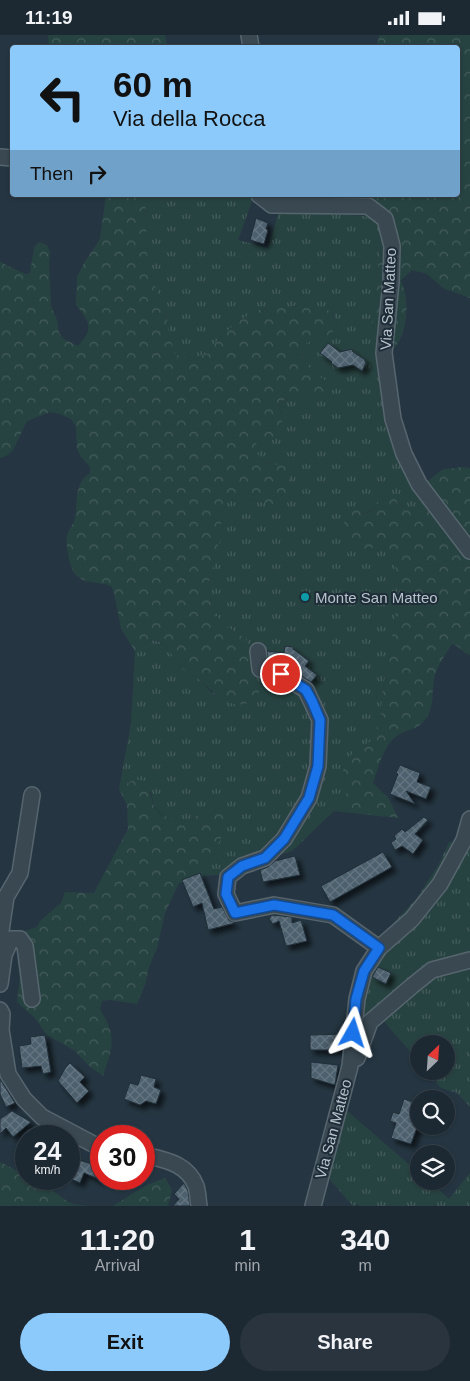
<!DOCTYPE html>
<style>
body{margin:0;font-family:Helvetica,sans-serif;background:#29343e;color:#f1f3f6;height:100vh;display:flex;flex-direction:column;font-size:19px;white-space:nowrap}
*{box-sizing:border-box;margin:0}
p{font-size:16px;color:#a0a6ac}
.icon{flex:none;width:28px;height:28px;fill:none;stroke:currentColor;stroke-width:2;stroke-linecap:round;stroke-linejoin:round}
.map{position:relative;height:1171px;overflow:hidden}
.drawer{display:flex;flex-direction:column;background:#1c2832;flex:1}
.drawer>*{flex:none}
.banner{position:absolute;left:10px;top:10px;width:450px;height:152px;border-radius:5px;box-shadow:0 1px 4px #0004,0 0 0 1px #3a444d;background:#8ccafb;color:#111;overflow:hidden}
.needle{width:32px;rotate:25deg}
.tools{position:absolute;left:410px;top:1000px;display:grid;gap:10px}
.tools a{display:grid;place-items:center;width:45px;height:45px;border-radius:50%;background:#1c2832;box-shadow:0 1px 4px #0004,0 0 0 1px #3a444d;font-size:25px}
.speed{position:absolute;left:15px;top:1090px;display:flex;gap:10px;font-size:25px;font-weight:700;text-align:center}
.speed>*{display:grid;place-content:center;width:65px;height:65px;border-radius:50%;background:#1c2832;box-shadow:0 1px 4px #0004,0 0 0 1px #3a444d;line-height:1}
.speed small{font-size:12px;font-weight:400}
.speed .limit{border:8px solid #d22;background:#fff;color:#111}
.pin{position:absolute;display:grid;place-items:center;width:42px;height:42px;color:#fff;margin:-21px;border:2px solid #fff;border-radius:50%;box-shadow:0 1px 5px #0007}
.me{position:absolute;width:55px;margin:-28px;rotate:6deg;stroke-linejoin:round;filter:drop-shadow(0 0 4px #0008)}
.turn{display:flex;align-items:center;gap:18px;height:105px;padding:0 20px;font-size:22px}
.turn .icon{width:65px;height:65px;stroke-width:2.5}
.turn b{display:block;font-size:35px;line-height:42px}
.then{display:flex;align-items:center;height:48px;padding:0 20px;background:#0003;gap:10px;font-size:19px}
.eta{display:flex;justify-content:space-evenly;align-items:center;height:85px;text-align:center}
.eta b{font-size:30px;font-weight:600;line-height:35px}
.button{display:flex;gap:10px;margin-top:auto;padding:10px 20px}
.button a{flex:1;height:58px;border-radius:30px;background:#8ccafb;color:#111;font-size:20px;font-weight:600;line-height:58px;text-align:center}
.button a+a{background:#29343e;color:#f1f3f6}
.status{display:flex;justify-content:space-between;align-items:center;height:35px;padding:0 25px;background:#1c2832;direction:ltr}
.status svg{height:14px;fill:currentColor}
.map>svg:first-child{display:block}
</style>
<div class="status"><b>11:19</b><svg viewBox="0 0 49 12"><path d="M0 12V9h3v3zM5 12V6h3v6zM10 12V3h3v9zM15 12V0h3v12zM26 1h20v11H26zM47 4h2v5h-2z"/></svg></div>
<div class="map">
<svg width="470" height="1171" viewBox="0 0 470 1171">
<defs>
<pattern id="grass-tufts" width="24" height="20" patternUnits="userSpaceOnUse" patternTransform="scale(1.25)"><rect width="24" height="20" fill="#274341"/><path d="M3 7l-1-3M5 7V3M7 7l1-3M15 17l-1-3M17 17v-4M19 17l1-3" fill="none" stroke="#445c5b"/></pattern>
<pattern id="forest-crowns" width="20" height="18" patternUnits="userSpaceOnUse" patternTransform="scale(1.25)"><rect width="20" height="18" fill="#274341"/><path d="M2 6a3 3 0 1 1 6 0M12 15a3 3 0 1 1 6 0" fill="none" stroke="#445c5b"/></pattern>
<pattern id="building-cross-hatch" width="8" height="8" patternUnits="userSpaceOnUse" patternTransform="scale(1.25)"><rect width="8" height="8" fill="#4e606d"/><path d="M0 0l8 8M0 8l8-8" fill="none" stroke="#657581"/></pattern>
<filter id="shadow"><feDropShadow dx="4.5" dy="4.5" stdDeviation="2.5" flood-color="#0009"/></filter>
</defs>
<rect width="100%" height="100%" fill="#253642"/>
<path fill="url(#grass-tufts)" d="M145,160H252V166L238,205L268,213L279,176L364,181L374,185L383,194L371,283L372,289L381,306L401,404L432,464L415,474L406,473L388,461L366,478L354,474C348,510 343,516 384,511L393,521L400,557L382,659L381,686L375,701L372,706L358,713L345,744L348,756L334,776L292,816L219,840L201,841L229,788L199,779L188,787L166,783L154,771L151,757L134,744L119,754L131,688L135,616L143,609L154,605L160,607L172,618L180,632L200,645L212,658L259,657L253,641L250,614L235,598L215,580L209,557L208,550L215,527V516L220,506L222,478L227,468L238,462L269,469L285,431C270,431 249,424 258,405L269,402L281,378L279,370C294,356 301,359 318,366L326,346C315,340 305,330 301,319L306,308L339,290L332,277L310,270L259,275L238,286L216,307L209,318C194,323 189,327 175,319L169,300L167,283L148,231Z
M470,806V1072L457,1058L441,1053L427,1036H446V1009H419V1027L383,985L350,1019L367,918L379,903L416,864L439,829L449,807L466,809Z
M339,1069L419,1138V1146H429L449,1164L470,1138V1171H359L358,1169L353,1171L322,1136Z"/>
<path fill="url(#forest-crowns)" d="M48,0H165L168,12H49Z
M379,0H470V263L443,253L427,239L412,235L401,245C403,252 406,259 406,265C408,280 404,306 392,315C380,308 374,296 371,283L383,194L374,185L364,181V165L371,160H458V12H377Z
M106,160H145L148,231L167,283L169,300L175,319C188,326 195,322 209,318L216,307L238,286L259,275L310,270L318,271L332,277L339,291L329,300L306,308L301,319C305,330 315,340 326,346L329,356L326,362L318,366C301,359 293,356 279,370C281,383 285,390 278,402L258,405C255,411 255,415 259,421C267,433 278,427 289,433L291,438L288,462L281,469H269L238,462L227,468L222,478L220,506L215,516V527L208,550L209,557L215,580L228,592L246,604L250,614L253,641L259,657L258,663C233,679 219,662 201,646C194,640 184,637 179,630C172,623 167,607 155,605C148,605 140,611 135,616L121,594L116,567L112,552C100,545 87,551 76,540C70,535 65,508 67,500C69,494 74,489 75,483C78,466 74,448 90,438V432L81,422L77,414L76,392L71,384L60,379L50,377L27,386L13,415L8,420L0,423V227L25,239L30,238L34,212L39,207L47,210L50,218L49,228L51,271L57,285L59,298L64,304L78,311C94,294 90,287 76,270L77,242L84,228L100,204Z
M461,432L470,433V620C463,618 459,611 452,609C446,619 438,629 435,640C431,654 435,669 427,682C418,696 409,693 398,700C384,709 378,733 373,748L383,758L388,762L398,783L334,776L348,756L343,734V728L358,713L372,706L375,701L381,686L382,659L400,557L393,521L384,511C377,512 367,515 360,513C344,510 343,490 345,477L354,474L367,478L388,461L396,464L398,469L406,473L415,474L426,464L424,448C431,445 439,436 445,434C449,433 455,434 461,432Z
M134,744L146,746C149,754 151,761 153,769C158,783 175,784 188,787C203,775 208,772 228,778L229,788L201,841L179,848L165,878L157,913L149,932L145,950L137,969L110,965L102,966L100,974C117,1003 113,1011 103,1041L88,1030L75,1016L47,1000L35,983L17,967L20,940L29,926L19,898L37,892L40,886L61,868L65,857L94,858L128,794L127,770L119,754Z
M0,1127L26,1140V1144C46,1144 56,1162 73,1169C77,1170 84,1170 89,1171H0Z
M165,1143L172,1155L168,1171H113L145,1151Z"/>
<path fill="url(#building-cross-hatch)" stroke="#202f39" filter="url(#shadow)" d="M256,183L268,188L266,194L268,195L264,209L250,205Z
M328,308L340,317L352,314L353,317L364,324L366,328L362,336L353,330L338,333L331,328L332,327L320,318Z
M285,611L293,612V614L309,626L305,631L317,640L311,647L292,635L294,632H286L279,627L268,625L267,616L284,618Z
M400,730L420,738L417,747L431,752L426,764L406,756L415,769L390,759L398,739L396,738Z
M424,782L428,785L415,799L423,805L413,819L402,811L395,815L391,808L396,804L394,801L402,794L405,797Z
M383,817L392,832L330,867L321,851Z
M295,821L300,840L263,847L260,835L268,832L275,826Z
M200,838L214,874L222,872L229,885L235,888L208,895L202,868L193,872L182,845Z
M272,880L292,882V888L301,885L307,906L286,911L279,886L273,889L269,884Z
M378,932L391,938L386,949L372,942Z
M344,999L342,1015H310V1000Z
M45,1000L51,1037L43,1039L41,1031L22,1033L19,1011L31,1009L30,1002Z
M311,1027L338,1030L335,1050L311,1043Z
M70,1028L85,1042L80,1047L89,1056L77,1068L58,1046L66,1032Z
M141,1040L156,1044L154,1052L161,1055L156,1069L146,1066L140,1070L124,1064L130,1048L138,1050Z
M0,1044L15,1068L6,1072L0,1059Z
M404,1064L419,1069V1087L411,1109L391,1103L396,1088L390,1086L393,1077L399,1079Z
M12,1076L31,1087L13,1102L6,1093L0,1099V1084Z
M79,1125L101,1132V1145L84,1138L80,1148L69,1143L73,1133L75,1134Z
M184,1148L188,1156L190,1171H173L179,1164L174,1159Z"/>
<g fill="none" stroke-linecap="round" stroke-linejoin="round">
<g stroke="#57656f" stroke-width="18">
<path id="minor" d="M249,0L251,12
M0,122L12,123
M259,160L272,170L368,171L385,184L392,211L391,247L384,318L393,384L404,419L419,449L470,516
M258,616L260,634L274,635L306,655L320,685L318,731L309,763L284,804L265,823L242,831L228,842L226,859L235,878L274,870L333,880L379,913
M0,902L6,862L20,838L32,760
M0,949L4,920L11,904H20L25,911L32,964
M0,975L2,979L1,995L8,1039L24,1064L42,1082L93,1109L101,1111
M357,1023L370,987L412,951L432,935L470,925
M144,1120C165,1125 187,1128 196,1151C198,1157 198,1165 199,1171
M313,1171L350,1031L357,964L364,936L379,913L412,884L440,849L464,805L470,784"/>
</g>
<use href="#minor" stroke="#394851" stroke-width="15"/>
</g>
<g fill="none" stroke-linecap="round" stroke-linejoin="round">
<g stroke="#114b97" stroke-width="12">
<path id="route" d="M281,639L306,655L312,666L320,685L318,731L309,763L284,804L265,823L242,831L228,842L226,859L235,878L274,870L333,880L379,913L364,936L356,964L353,998"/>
</g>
<use href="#route" stroke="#1a73e8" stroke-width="9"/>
</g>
<circle fill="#0f9aa8" stroke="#1e2d37" stroke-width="2" cx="305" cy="562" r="5"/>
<g text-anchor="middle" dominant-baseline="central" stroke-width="4" stroke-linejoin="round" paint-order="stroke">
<g font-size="15" fill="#b6c2cc" stroke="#1e2d37">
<text transform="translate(388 264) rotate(-87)">Via San Matteo</text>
<text transform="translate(333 1094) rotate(-75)">Via San Matteo</text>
</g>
<g font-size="15" fill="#b6c2cc" stroke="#1e2d37" text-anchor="start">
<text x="315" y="562">Monte San Matteo</text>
</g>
</g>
</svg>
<div class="tools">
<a><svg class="needle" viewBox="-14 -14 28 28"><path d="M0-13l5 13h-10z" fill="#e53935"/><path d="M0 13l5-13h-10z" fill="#a0a6ac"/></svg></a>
<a><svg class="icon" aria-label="search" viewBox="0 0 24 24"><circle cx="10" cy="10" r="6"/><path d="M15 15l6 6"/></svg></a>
<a><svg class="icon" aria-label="layers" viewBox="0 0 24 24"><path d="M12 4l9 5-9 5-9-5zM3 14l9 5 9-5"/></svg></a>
</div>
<div class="speed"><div>24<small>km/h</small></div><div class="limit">30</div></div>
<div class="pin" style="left:281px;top:639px;background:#d93025"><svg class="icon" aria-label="arrive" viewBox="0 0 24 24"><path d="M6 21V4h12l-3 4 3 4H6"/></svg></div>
<svg class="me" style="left:353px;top:998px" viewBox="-20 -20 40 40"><path d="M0-17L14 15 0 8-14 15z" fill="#1a73e8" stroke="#fff" stroke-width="4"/></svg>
<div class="banner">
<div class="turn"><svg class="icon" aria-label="left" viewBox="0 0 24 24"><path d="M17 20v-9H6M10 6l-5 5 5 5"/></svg><div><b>60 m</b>Via della Rocca</div></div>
<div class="then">Then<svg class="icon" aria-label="right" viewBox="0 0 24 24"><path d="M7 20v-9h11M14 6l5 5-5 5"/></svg></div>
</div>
</div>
<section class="drawer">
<div class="eta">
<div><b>11:20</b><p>Arrival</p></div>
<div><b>1</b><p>min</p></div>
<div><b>340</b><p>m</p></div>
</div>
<div class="button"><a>Exit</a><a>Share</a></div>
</section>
